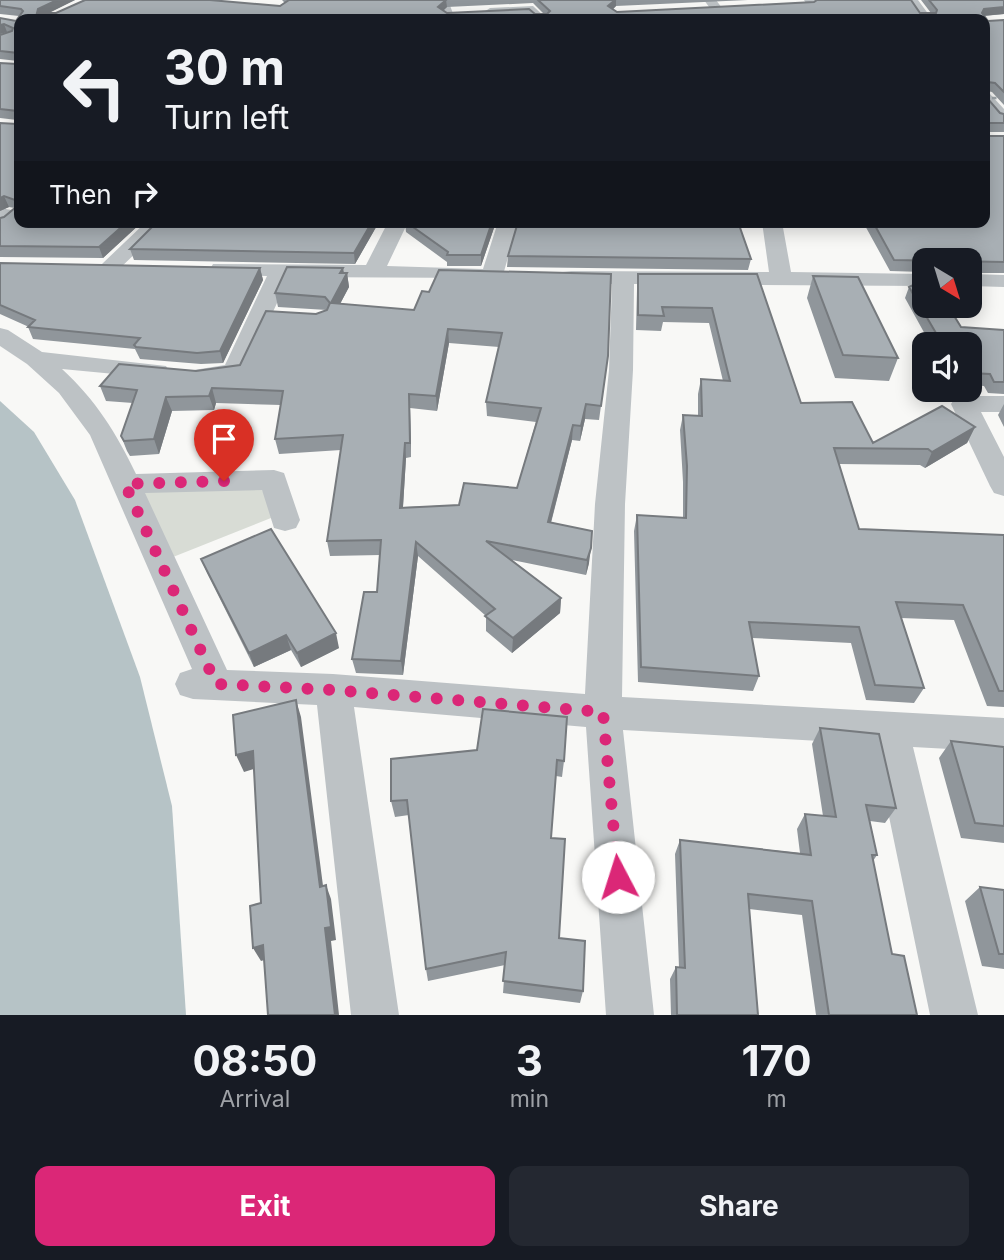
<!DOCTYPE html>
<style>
body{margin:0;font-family:Inter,sans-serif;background:#242831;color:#f1f3f6;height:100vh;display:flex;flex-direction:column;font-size:26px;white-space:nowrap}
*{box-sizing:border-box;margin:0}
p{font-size:23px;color:#9ea1a6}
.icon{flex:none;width:38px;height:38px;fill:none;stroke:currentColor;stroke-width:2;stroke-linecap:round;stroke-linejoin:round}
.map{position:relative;height:1015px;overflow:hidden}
.details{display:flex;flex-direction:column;background:#171b24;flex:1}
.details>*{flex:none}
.hud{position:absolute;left:14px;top:14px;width:976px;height:214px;border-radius:14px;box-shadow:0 4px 18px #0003;background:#171b24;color:#f1f3f6;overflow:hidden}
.needle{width:46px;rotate:142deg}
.buttons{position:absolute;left:912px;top:248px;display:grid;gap:14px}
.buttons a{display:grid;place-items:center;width:70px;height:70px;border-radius:14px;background:#171b24;box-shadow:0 4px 18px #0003;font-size:35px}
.pin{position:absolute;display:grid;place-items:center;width:60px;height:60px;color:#fff;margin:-72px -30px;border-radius:50% 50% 50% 0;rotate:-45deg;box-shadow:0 0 7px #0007}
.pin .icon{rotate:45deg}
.me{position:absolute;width:77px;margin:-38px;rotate:355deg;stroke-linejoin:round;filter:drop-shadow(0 0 5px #0008)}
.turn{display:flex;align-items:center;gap:24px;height:147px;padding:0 35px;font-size:32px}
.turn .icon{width:91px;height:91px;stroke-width:2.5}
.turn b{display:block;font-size:49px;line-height:60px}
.then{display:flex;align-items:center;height:66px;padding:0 35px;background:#0003;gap:14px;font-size:26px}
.eta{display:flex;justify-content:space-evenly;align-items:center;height:119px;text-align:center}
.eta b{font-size:42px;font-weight:700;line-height:49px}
.action{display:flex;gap:14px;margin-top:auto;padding:14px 35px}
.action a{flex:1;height:80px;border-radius:14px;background:#db2777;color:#fff;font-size:28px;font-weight:700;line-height:80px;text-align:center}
.action a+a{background:#242831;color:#f1f3f6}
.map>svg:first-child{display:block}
</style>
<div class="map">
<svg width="1004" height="1015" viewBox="0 0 1004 1015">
<rect width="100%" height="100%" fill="#f8f8f6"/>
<path fill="#d8dcd5" d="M261,488L276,516L168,559L137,490Z"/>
<path fill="#b6c3c6" d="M0,401L34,432L75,500L140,677L172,806L186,1015H0Z"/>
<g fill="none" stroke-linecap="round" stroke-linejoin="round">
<path fill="#bdc2c5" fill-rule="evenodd" d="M436,0H448L455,19H443Z
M704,0H716L722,8L712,11Z
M804,0H816L828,19H816Z
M906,0H918L932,19H920Z
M533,6L547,19H535L530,14L490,16L484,12L490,8Z
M985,93L990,94L1004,109V123L998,121L985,106Z
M0,208L17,211L19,216L10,221L0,220Z
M146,222H168L117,271H103L99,267L103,263Z
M388,222H408L387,266L483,269L498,222H518L503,275L500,280L492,281L484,278L289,277L243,377L203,383L194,380L190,375L194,370L225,365L267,276L221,275L213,274L210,269L213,264L366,265Z
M762,222H782L791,272L924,274V286L634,284L633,370L625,504L622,697L1004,718V752L913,747L978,1015H930L874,744L623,730L654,1015H606L586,727L354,707L399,1015H351L317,705L193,699L180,695L175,684L180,673L192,669L90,435L59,393L27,364L0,346V328L8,330L42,352L166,366L169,371L166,376L157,378L62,369C95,399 117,434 136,474L274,470L284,473L300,520L296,528L285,531L274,528L262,490L145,493L227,670L333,674L585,694L595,504L609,370L612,284L563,282L560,277L563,272L571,271L769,272Z
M970,274L1004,275V287L970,286Z
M964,396H1004V412H981L1004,457V496L994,493L990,486L951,404L955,398Z"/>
<path stroke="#a0a7ab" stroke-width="2.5" stroke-dasharray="4.5 2.5" stroke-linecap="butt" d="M985,98H1004"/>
</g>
<path fill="#90969b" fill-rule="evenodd" d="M0,0H75L48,13H56L280,6L285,3L282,0H270H748L616,6L613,9L617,12L931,13L921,0H1004V15V14L984,16L988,21L1004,20V105L992,92L987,91V98L1000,113L1004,114V132H987V136H1004V273H970V261H924V272L890,271L863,222H985V19H19L142,222L103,258L0,257V218L4,217L15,208L9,207L0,211L17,120L0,118V63L17,64L18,61L0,59V35L8,33L0,34V18L16,21L19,16L0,14ZM533,3L544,14L447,13L443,10L447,7Z
M379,222L355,264L134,260L130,249Z
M405,222H496L481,266H447V262L406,232Z
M508,256L751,259L748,270L507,267Z
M0,263L260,268L263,280L223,363L201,364L140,359L135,349L33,339L28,327H29L0,314Z
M344,273H347L349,287L340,304L414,310L608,356L599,420L585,419L580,441L572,440L551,523L589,563L586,575L512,560L561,598L560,613L512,653L486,631V616L418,556L403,675L356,673L352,659L377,592L380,555L330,556L327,541L341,450L279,454L275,439L281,405L216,403L214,410L172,411L159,454L130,456L127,451L121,436L133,403L106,401L100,386L240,365L316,314L327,310L278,307L275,293ZM449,343L499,347L486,402L487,416L536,422L517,488L459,505L403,507L406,458L411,457L410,408L437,411Z
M638,274H757L801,403L873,443L975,427L967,443L925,468L920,465L839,464L859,529L1004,535V707L987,706L954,620L901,618L924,688L914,703L866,700L851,643L752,638L759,676L753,691L638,682L634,531L637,515L683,518V482L680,430L683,415L698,416V394L701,379L723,381L709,323L663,322L661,331L636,330L637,289Z
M813,276L898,358L889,381L835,378L807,298Z
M909,287L961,327L1004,330V394L988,393L984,386L970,385V345H931L905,298Z
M1004,404V427L998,415Z
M201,559L339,648L301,667L291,650L254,667L207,573Z
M820,728L896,808L885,823L870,821L877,855L873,861L892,954L917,1015H816L802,915L749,909L758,1015H671L670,979L676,967L679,968L675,854L680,840L800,853L797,829L805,814L823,816L812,744Z
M951,741L1004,747V843L961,838L939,758Z
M477,750L564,761L562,777L556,776L551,838L559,938L583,991L580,1003L503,993L505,965L428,981L426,969L409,815L395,817L391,801Z
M980,887L1004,890V969L982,966L965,901Z"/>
<path fill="#767a7e" d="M57,0H75L41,17L37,13L38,9Z
M446,0L447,7L439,15L438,7Z
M615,0H616V6L608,14V6Z
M1004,7V14L981,16L984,9Z
M4,24L7,32L0,34V25Z
M4,196L9,207L0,211V198Z
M127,222H142L103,258L99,247Z
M372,222H379L355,264L354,253Z
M492,222H496L481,266V255Z
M260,268L263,280L223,363L220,351Z
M343,268L345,278L347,273L349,287L333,317L331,303L340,273Z
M448,329L449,343L437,411L436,396Z
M212,388L216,403L214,410L209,396Z
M409,394L410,408L411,457L410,443Z
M166,397L172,411L159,454L154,439Z
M586,404L585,419L580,441L581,426Z
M573,425L572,440L547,537L548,522Z
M975,427L967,443L925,468L932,452Z
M405,443L406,458L402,522L400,508Z
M416,542L418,556L403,675L401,661Z
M591,548L589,563L586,575L587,560Z
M561,598L560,613L512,653L513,638Z
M336,633L339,648L301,667L297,653Z
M286,635L291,650L254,667L249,653Z
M296,700L301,717L325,901L320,887Z
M253,751L260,767L244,772L236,755Z
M326,885L331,899L336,940L331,941L339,1015H335L325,928Z
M263,945L271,958L261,961L253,948Z"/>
<path fill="#a8afb4" stroke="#767a7e" stroke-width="2" fill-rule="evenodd" d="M0,0H57L38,9L37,13H56L85,0H210L280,6L289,0H446L438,7L447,13L529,9L535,14H547L550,11L538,0H615L608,6L617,12L814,2L817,0H911L920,13H936L937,10L929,0H1004V7L984,9L982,13L988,21L1004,20V92L995,83L987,82V98L1000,113L1004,114V123H987V136H1004V262L894,260L873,222H985V19H19V222H127L99,247L0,246V218L4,217L16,207L15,200L4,196L0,198V123L17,124V111L0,109V63L17,64L18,53L0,51V35L12,31L13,28L4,24L0,25V18L16,21L23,11L21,9L0,6Z
M157,222H372L354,253L130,249Z
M406,222H492L481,255H447L448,252Z
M518,222H738L751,259L508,256Z
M0,263L260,268L220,351L197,353L136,347L134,345L140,338L28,327L35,320L0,305Z
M287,267L343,268L340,273H347L331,303L414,310L422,291L429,292L439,270L611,274L608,356L601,406L586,404L581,426L573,425L548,522L592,531L591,548L587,560L486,541L561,598L513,638L485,616L495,609L416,542L401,661L352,659L364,592H377L381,540L327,541L343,435L275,439L283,391L212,388L209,396L166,397L154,439L124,441L121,436L137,390L100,386L119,364L196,371L240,365L266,311L316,314L327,310L330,303L325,297L275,293ZM448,329L502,333L486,402L541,408L517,488L464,483L459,505L400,508L405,443H410L409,394L436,396Z
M638,274H757L801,403L852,402L873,443L942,406L975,427L932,452L928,449L834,448L859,529L1004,535V691H999L963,605L896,602L924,688L875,685L859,627L749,622L759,676L641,667L637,515L686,518L687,466L683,415L702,416L701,379L730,381L712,308L662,307L664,316L638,315Z
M813,276L858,277L898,358L843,355Z
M924,280V306H948L961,327L1004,330V382H994L990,374L970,373V345H943L909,287Z
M271,529L336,633L297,653L286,635L249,653L201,559Z
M296,700L320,887L326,885L331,927L325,928L335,1015H268L263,945L253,948L250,906L261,903L253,751L236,755L233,715Z
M483,709L567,717L564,761L557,760L551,838L565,839L559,938L585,941L583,991L503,981L506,952L426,969L407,800L391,801V759L477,750Z
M820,728L879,734L896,808L866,805L877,855H872L892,954L904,956L917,1015H829L812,901L748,894L758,1015H677L676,967L685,968L680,840L811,855L805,814L836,817Z
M951,741L1004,747V826L975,823Z
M980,887L1004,890V954H999Z"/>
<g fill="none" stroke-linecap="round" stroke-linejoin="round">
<path stroke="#db2777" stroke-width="12" stroke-dasharray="0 21.6" d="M224,481L125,484L216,684L333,690L603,712L618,877"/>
</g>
</svg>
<div class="buttons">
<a><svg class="needle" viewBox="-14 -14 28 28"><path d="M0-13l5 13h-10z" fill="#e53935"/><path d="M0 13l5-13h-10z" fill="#9ea1a6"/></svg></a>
<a><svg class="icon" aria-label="sound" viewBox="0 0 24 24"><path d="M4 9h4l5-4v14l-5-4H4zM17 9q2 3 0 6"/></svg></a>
</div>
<div class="pin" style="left:224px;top:481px;background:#d93025"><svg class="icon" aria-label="arrive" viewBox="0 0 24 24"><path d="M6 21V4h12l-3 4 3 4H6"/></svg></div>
<svg class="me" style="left:618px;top:877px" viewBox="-20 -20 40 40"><circle r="19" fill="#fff"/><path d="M0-13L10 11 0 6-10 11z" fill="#db2777"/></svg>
<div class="hud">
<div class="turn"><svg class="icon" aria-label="left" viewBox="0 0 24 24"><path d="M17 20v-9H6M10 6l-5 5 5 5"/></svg><div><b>30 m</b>Turn left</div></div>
<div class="then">Then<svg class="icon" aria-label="right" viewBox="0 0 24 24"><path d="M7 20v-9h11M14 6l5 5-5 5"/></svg></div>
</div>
</div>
<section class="details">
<div class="eta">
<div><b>08:50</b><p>Arrival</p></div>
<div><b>3</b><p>min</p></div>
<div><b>170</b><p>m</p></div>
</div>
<div class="action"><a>Exit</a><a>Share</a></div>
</section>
